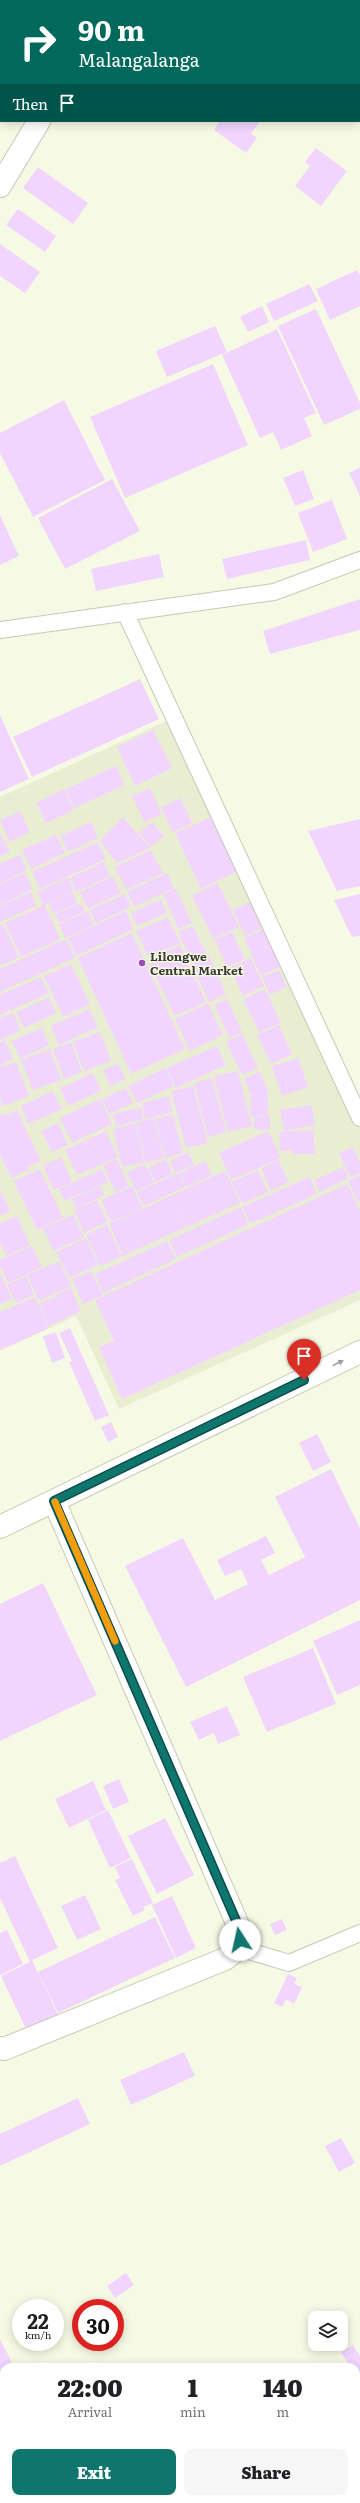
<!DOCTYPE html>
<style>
body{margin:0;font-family:Literata,serif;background:#f6f6f6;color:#202124;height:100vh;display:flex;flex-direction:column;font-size:15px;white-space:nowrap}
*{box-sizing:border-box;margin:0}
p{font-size:13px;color:#757577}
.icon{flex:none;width:22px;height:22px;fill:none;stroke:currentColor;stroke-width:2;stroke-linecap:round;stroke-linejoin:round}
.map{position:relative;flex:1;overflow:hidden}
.side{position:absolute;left:0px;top:2363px;width:360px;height:140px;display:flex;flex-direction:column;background:#fff;border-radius:12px 12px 0 0;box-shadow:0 2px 10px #0003}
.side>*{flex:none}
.top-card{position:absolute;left:0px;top:0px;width:360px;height:122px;box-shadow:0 2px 10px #0003;background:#00695c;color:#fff;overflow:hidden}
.tools{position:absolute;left:308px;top:2311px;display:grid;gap:8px}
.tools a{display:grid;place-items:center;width:40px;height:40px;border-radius:8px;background:#fff;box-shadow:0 2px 10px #0003;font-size:20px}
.speed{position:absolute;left:12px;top:2299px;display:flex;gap:8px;font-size:20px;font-weight:700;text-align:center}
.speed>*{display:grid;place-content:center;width:52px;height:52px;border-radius:50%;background:#fff;box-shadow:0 2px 10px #0003;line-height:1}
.speed small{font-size:10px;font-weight:400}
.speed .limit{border:6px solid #d22;background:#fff;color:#111}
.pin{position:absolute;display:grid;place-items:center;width:34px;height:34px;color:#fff;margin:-41px -17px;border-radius:50% 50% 50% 0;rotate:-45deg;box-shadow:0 0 4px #0007}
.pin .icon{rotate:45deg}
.me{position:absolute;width:44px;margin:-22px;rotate:350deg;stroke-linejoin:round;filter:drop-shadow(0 0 3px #0008)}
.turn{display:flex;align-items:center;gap:14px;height:84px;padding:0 12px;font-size:18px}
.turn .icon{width:52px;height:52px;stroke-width:2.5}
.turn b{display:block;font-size:28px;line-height:34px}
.then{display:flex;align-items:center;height:38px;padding:0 12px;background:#0003;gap:8px;font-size:15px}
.eta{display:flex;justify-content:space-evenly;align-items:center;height:68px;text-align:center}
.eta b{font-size:24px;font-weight:800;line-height:28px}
.action{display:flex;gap:8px;margin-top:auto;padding:8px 12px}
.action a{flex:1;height:46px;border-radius:8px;background:#0f766e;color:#fff;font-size:16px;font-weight:800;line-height:46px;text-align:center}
.action a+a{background:#f6f6f6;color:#202124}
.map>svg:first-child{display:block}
</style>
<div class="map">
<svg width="360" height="2503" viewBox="0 0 360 2503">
<rect width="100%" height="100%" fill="#f6fae5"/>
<path fill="#e9eed2" d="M171,719L360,1129V1300L119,1409L76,1316L0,1351V797Z"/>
<path fill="#f2d5ff" d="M220,121H260L251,134L257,138L246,153L214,130Z
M316,148L347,171L321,206L295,186L310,166L305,162Z
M38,167L88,203L73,224L23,188Z
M18,209L56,236L45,252L6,225Z
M0,244L40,272L25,293L0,276Z
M357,270L360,275V306L330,320L316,289Z
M309,284L318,301L274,321L266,304Z
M262,306L269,322L248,332L240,317Z
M316,309L360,403V409L324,425L278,326Z
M215,326L227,352L167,377L156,351Z
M277,329L316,413L304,418L312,436L281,450L273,432L260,438L222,355Z
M213,364L248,445L125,498L90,417Z
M64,400L105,480L33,517L0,453V433Z
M360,467V496L349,473Z
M303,470L314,499L295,506L283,478Z
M112,479L140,531L65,569L38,518Z
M332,500L347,539L313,552L298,513Z
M0,515L19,556L0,565Z
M306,540L310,560L227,579L222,559Z
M159,554L164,577L96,591L91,569Z
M360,599V630L270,654L263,631Z
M140,679L159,719L32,777L13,737Z
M0,715L29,779L0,792Z
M153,730L172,768L135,786L117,747Z
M116,766L124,785L75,808L66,789Z
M150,788L162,814L144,822L132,796Z
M65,789L74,810L46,823L36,803Z
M181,798L192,823L173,832L161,807Z
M20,811L30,832L9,842L0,820Z
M123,817L150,848L117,863L100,841Z
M211,817L236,872L201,889L175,833Z
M360,819V886L337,891L308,831Z
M91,822L98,838L68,852L60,836Z
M152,822L164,836L151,847L139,833Z
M0,832L3,839L0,841Z
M56,835L65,853L31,869L22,850Z
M4,840L10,852L0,856V842Z
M98,842L106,859L40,889L32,872Z
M151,850L163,873L126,890L115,867Z
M20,855L27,870L0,883V864Z
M104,862L110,876L76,892L70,878Z
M25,873L33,889L0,905V884Z
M167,873L174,888L134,907L127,892Z
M113,876L121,893L88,909L80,892Z
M68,878L74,892L45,905L60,939L21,957L5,923L43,906L37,892Z
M218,883L239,927L213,939L192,895Z
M176,889L192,923L178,929L163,894Z
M31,892L36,906L0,922V906Z
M73,893L77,903L53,914L49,904Z
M125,894L131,907L96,923L90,910Z
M360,894V936L352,937L334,900Z
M161,899L167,913L137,926L131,913Z
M250,902L262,928L245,936L233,910Z
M81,903L85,911L59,923L55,914Z
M88,911L94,925L65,938L59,924Z
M126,911L134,929L76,956L68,938Z
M168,917L180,943L148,957L136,931Z
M3,924L19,957L0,966V925Z
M193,926L207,955L192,962L178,932Z
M264,929L281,966L261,976L244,938Z
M232,932L245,959L227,967L215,940Z
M132,933L185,1049L131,1074L78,958Z
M66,939L75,958L0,992V969Z
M180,945L206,1002L174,1016L148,959Z
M209,956L226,994L209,1002L191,964Z
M251,958L264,986L243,996L230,968Z
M71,964L90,1004L63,1017L44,976Z
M279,970L287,987L270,995L262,977Z
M41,977L49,993L0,1015V995Z
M265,989L281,1023L259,1032L243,999Z
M49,997L56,1013L24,1028L16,1012Z
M227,999L242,1032L229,1038L214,1005Z
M208,1003L223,1035L190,1051L175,1019Z
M89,1009L98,1027L59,1045L51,1026Z
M13,1013L21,1030L0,1040V1018Z
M279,1025L292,1054L271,1064L257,1035Z
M42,1028L49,1045L20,1059L11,1041Z
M100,1032L111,1061L84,1071L73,1042Z
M242,1034L258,1068L242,1075L226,1042Z
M5,1040L13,1059L0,1065V1043Z
M71,1042L82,1072L64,1079L53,1049Z
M217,1046L226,1065L176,1088L167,1068Z
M50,1049L61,1080L33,1090L21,1060Z
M298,1058L308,1087L282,1096L272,1066Z
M16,1062L29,1096L3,1106L0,1099V1067Z
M118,1063L126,1079L110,1086L103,1070Z
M166,1068L174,1086L137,1103L128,1086Z
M238,1071L252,1126L228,1132L214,1076Z
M260,1072L268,1093V1115L251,1116L250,1094L244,1078Z
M93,1073L101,1091L68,1106L60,1088Z
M212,1078L226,1132L208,1137L194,1083Z
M193,1086L208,1143L186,1148L171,1091Z
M126,1088L133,1103L109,1114L102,1099Z
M53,1091L62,1109L28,1124L21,1106Z
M169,1096L172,1112L145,1119L142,1103Z
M100,1099L112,1124L72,1143L60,1118Z
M312,1105L315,1125L284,1131L280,1110Z
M141,1107L144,1119L116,1126L113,1114Z
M17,1110L41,1161L27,1167L29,1170L11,1178L0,1154V1114L2,1113L4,1116Z
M173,1114L183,1153L165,1158L155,1119Z
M254,1116H270V1129L254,1130Z
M154,1118L164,1158L146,1163L136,1123Z
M58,1123L68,1145L52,1152L41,1131Z
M135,1123L145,1162L122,1167L113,1129Z
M313,1130L315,1154H293L292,1150L280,1151L279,1132Z
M106,1131L118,1157L77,1175L65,1150Z
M268,1131L281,1158L231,1180L219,1153Z
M353,1147L360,1163V1173L350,1177L339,1153Z
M188,1152L194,1165L175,1173L170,1161Z
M61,1157L72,1182L54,1190L43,1166Z
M117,1159L129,1186L115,1192L103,1165Z
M166,1159L173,1174L155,1182L148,1168Z
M278,1160L289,1182L271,1191L261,1169Z
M205,1161L212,1175L186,1187L180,1173Z
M145,1164L154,1183L136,1191L127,1172Z
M343,1167L349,1178L320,1192L314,1180Z
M40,1169L63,1218L37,1230L14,1181Z
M102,1169L108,1182L64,1201L59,1189Z
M258,1170L268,1192L242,1204L232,1182Z
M225,1171L240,1203L187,1227L174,1199L186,1227L123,1256L109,1224Z
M179,1173L185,1187L143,1206L137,1192Z
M360,1175V1201L358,1202L348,1181Z
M310,1177L317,1194L250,1224L242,1207Z
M347,1184L360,1211V1290L122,1399L99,1347L114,1341L95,1300Z
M101,1186L105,1195L76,1208L72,1199Z
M132,1186L142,1208L111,1222L101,1200Z
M0,1190L10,1211L0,1216Z
M97,1200L108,1222L84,1233L74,1210Z
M241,1207L248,1225L177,1257L169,1240Z
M73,1215L84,1237L53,1251L43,1228Z
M17,1216L30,1245L6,1256L0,1242V1224Z
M107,1225L122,1257L100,1266L86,1235Z
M86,1238L98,1265L69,1278L56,1252Z
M167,1241L176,1259L103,1293L95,1274Z
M32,1246L42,1267L8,1283L0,1265V1260Z
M59,1261L71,1286L39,1301L27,1275Z
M91,1271L103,1295L83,1304L72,1279Z
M0,1272L12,1299L0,1304Z
M26,1276L34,1295L16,1303L7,1285Z
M71,1288L81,1311L49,1326L39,1304L55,1297L62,1310L55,1295Z
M35,1297L49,1328L0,1350V1312Z
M70,1328L109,1415L95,1421L69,1362L72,1361L59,1333Z
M56,1332L65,1358L52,1363L43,1336Z
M111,1422L118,1437L108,1442L101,1427Z
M317,1434L331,1462L313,1471L299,1443Z
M331,1469L360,1528V1600L186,1687L125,1566L183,1538L215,1600L248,1584L241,1569L225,1576L217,1560L266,1536L275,1553L261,1560L269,1575L305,1557L275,1497Z
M43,1583L97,1695L0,1741V1604Z
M360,1620V1685L337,1695L313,1641Z
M313,1648L336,1704L267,1732L243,1677Z
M227,1706L240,1735L218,1744L214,1733L199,1740L190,1722Z
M119,1779L129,1802L113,1809L103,1786Z
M93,1781L106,1810L69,1828L55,1799Z
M108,1810L131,1858L110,1868L88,1820Z
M165,1818L194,1875L157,1894L128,1836Z
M15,1856L58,1948L32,1960L58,2015L26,2029L1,1976L30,1962L0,1898V1863Z
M132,1859L153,1903L143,1907L145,1910L133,1916L115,1880L120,1878L115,1867Z
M85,1895L101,1929L77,1940L61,1906Z
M172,1896L196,1948L176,1958L152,1905Z
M155,1917L175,1958L58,2013L38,1972Z
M282,1919L287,1930L275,1935L270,1924Z
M7,1930L23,1964L0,1975V1933Z
M288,1974L297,1978L294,1984L302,1987L294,2004L286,1999L282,2007L274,2003Z
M184,2052L195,2076L131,2105L120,2080Z
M78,2098L90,2124L0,2166V2134Z
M341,2138L355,2163L339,2172L325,2146Z
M126,2273L134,2285L115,2298L107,2286Z
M0,2339L12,2363L0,2370Z
M353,2345L360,2356V2382L356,2376V2367H350L341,2352Z
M360,2400V2415L356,2418V2403Z
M200,2499H214L207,2503H202Z"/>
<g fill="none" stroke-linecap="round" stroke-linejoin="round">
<g stroke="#c5c9b5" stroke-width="18">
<path id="service" d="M125,612L360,1118
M0,630L274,592L360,560
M239,1948L289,1963L360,1933"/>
</g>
<g stroke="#c5c9b5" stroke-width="24">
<path id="minor" d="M235,1L236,0
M0,186L39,121
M0,2048L4,2049L225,1959L239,1948L241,1932L54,1501"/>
</g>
<g stroke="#c5c9b5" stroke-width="24">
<path id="tertiary" d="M0,1527L360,1352"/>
</g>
<use href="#service" stroke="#fff" stroke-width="16"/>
<use href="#minor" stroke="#fff" stroke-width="22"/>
<use href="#tertiary" stroke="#fff" stroke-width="22"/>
</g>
<defs><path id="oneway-solid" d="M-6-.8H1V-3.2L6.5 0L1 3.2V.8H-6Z"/></defs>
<use fill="#9c9c98" href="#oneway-solid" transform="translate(338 1363) rotate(-26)"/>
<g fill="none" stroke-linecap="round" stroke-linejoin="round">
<g stroke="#0a4d48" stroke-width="10">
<path id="route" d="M240,1940L241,1932L54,1501L304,1380"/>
</g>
<use href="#route" stroke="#0f766e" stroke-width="7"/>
<path stroke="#f59e0b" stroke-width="7" d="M55,1502L115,1641"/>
</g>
<circle fill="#9c4bbc" stroke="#f6fae5" stroke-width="1.5" cx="142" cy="963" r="4"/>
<g text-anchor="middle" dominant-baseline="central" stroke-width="3" stroke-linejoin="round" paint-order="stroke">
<g font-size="12" font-weight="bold" fill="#393a32" stroke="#f6fae5" text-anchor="start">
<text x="150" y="956">Lilongwe<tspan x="150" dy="14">Central Market</tspan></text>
</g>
</g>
</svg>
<div class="tools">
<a><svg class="icon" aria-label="layers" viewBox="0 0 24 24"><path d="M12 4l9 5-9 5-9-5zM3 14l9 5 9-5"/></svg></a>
</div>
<div class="speed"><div>22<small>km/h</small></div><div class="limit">30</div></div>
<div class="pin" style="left:304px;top:1380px;background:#d93025"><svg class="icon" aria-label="arrive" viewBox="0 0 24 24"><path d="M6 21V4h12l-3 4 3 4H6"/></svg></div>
<svg class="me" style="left:240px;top:1940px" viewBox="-20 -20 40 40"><circle r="19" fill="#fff"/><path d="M0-13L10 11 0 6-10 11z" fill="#0f766e"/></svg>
<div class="top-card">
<div class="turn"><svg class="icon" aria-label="right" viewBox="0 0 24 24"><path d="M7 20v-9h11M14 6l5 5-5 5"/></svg><div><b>90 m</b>Malangalanga</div></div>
<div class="then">Then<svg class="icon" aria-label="arrive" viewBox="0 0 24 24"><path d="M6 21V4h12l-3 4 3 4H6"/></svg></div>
</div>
<section class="side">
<div class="eta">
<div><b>22:00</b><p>Arrival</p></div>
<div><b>1</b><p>min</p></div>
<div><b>140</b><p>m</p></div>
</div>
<div class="action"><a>Exit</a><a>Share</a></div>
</section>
</div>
